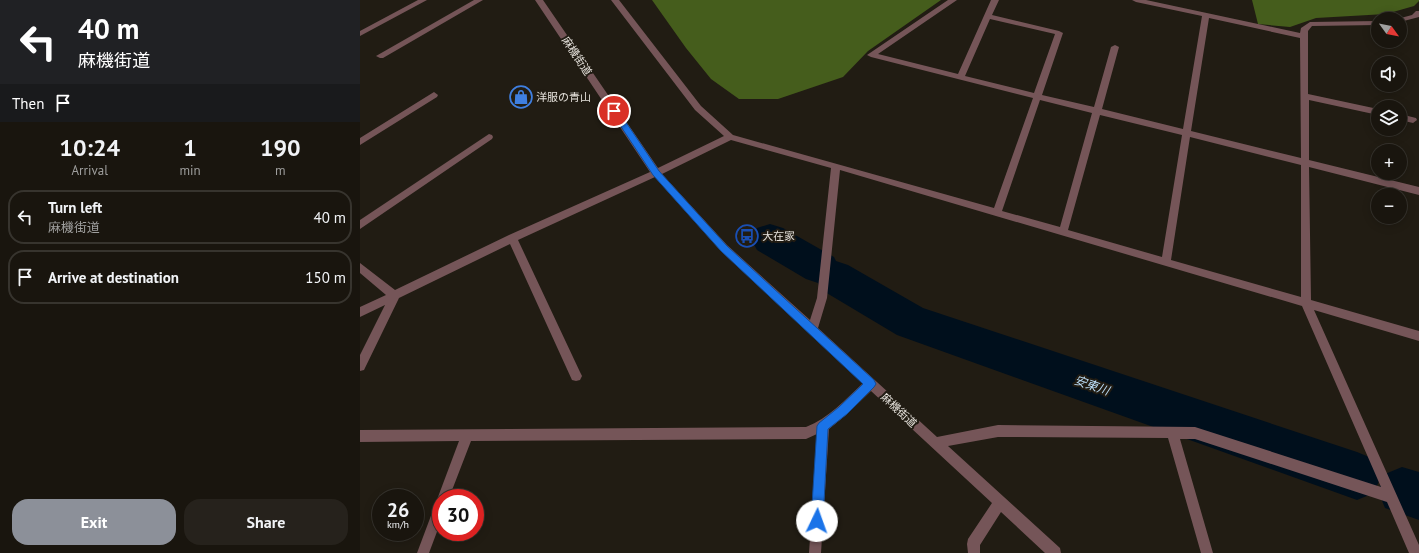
<!DOCTYPE html>
<meta charset="utf-8">
<style>
body{margin:0;font-family:"PT Sans","Noto Sans JP",sans-serif;background:#26221c;color:#f1f3f6;height:100vh;display:flex;flex-direction:column;font-size:15px;white-space:nowrap}
*{box-sizing:border-box;margin:0}
p{font-size:13px;color:#9f9f9e}
.icon{flex:none;width:22px;height:22px;fill:none;stroke:currentColor;stroke-width:2;stroke-linecap:round;stroke-linejoin:round}
.map{position:relative;flex:1;overflow:hidden}
.panel{display:flex;flex-direction:column;background:#19150e;width:360px}
.panel>*{flex:none}
.hud{background:#202124;color:#fff;overflow:hidden}
.needle{width:26px;rotate:123deg}
.tools{position:absolute;left:1011px;top:12px;display:grid;gap:8px}
.tools a{display:grid;place-items:center;width:36px;height:36px;border-radius:50%;background:#19150e;box-shadow:0 2px 10px #0003,0 0 0 1px #37342e;font-size:20px}
.speed{position:absolute;left:12px;top:489px;display:flex;gap:8px;font-size:20px;font-weight:700;text-align:center}
.speed>*{display:grid;place-content:center;width:52px;height:52px;border-radius:50%;background:#19150e;box-shadow:0 2px 10px #0003,0 0 0 1px #37342e;line-height:1}
.speed small{font-size:10px;font-weight:400}
.speed .limit{border:6px solid #d22;background:#fff;color:#111}
.pin{position:absolute;display:grid;place-items:center;width:34px;height:34px;color:#fff;margin:-17px;border:2px solid #fff;border-radius:50%;box-shadow:0 1px 4px #0007}
.me{position:absolute;width:44px;margin:-22px;rotate:3deg;stroke-linejoin:round;filter:drop-shadow(0 0 3px #0008)}
.turn{display:flex;align-items:center;gap:14px;height:84px;padding:0 12px;font-size:18px}
.turn .icon{width:52px;height:52px;stroke-width:2.5}
.turn b{display:block;font-size:28px;line-height:34px}
.then{display:flex;align-items:center;height:38px;padding:0 12px;background:#0003;gap:8px;font-size:15px}
.eta{display:flex;justify-content:space-evenly;align-items:center;height:68px;text-align:center}
.eta b{font-size:24px;font-weight:600;line-height:28px}
.button{display:flex;gap:8px;margin-top:auto;padding:8px 12px}
.button a{flex:1;height:46px;border-radius:16px;background:#8c9099;color:#fff;font-size:16px;font-weight:600;line-height:46px;text-align:center}
.button a+a{background:#26221c;color:#f1f3f6}
ul{padding:0;list-style:none}
li{display:flex;align-items:center;gap:12px;height:54px;margin:0 8px 6px;padding:0 4px;border:2px solid #37342e;border-radius:16px}
li div{flex:1}
li b{display:block;font-size:15px}
li em{font-style:normal}
main{display:flex;flex:1;min-height:0}
.map>svg:first-child{display:block}
</style>
<main>
<section class="panel">
<div class="hud">
<div class="turn"><svg class="icon" aria-label="left" viewBox="0 0 24 24"><path d="M17 20v-9H6M10 6l-5 5 5 5"/></svg><div><b>40 m</b>麻機街道</div></div>
<div class="then">Then<svg class="icon" aria-label="arrive" viewBox="0 0 24 24"><path d="M6 21V4h12l-3 4 3 4H6"/></svg></div>
</div>
<div class="eta">
<div><b>10:24</b><p>Arrival</p></div>
<div><b>1</b><p>min</p></div>
<div><b>190</b><p>m</p></div>
</div>
<ul>
<li><svg class="icon" aria-label="left" viewBox="0 0 24 24"><path d="M17 20v-9H6M10 6l-5 5 5 5"/></svg><div><b>Turn left</b><p>麻機街道</p></div><em>40 m</em></li>
<li><svg class="icon" aria-label="arrive" viewBox="0 0 24 24"><path d="M6 21V4h12l-3 4 3 4H6"/></svg><div><b>Arrive at destination</b></div><em>150 m</em></li>
</ul>
<div class="button"><a>Exit</a><a>Share</a></div>
</section>
<div class="map">
<svg width="1059" height="553" viewBox="0 0 1059 553">
<rect width="100%" height="100%" fill="#211c13"/>
<path fill="#455d1c" d="M292,0H581L508,51L483,77L418,99H379L351,79L326,48Z
M892,0H1059V1L1054,6L1026,14L956,18L930,27L898,24Z"/>
<g fill="none" stroke-linecap="round" stroke-linejoin="round">
<path fill="#000f1c" fill-rule="evenodd" d="M410,224L423,228L474,257L476,261L488,265L563,308L997,452L1014,459L1021,476L1014,493L997,500L537,335L460,289L458,283L446,279L397,250L391,239L397,228Z
M1042,467L1059,472V520L1025,508L1018,491L1025,474Z"/>
<path fill="#755558" fill-rule="evenodd" d="M58,0H67L0,36V31Z
M114,0H123L23,58H20L16,56Z
M175,0H183L298,168L364,136L335,110L251,0H259L341,106L373,135L634,208L673,98L511,57L507,55L588,0H597L518,54L598,74L631,0H639L632,15L699,31L703,33L682,95L734,107L751,47L755,45L759,47L742,109L823,129L842,16L776,2L772,0H786L940,33L941,28L950,22L1018,21V25L952,26L948,31V94L1018,109V115L949,100V160L1059,187V195L949,167L951,300L1059,331V341L954,310L1059,545V553H1049L1027,502L835,439H820L853,553H841L808,438L638,437L588,446L700,548L701,553H685L641,512L620,545V553H608L607,544L608,539L632,503L511,391L487,414L469,429L461,553H449L457,434L446,439L111,441L89,498H81V521L69,553H57L99,441L0,442V430L446,427C469,418 485,400 503,383L361,251L295,177L158,240L220,372L222,376L220,380L216,381L212,380L150,244L39,298L4,370L0,371V355L25,305L0,317V307L26,295L0,273V263L35,290L149,235L290,172ZM849,18L940,38L941,158L831,131ZM630,19L695,34L674,93L605,76ZM680,100L732,113L700,227L642,211ZM740,115L822,135L802,257L708,230ZM830,137L941,165V297L811,260ZM371,140L471,168L457,298L450,320L367,245L302,174ZM480,170L942,306L1021,487L835,427L638,425L577,437L458,328L467,298Z
M1056,11H1059V17L1040,22V19H1037L1052,15Z
M74,92L78,95L77,97L0,145V138Z
M1040,114L1056,118L1057,120L1053,123L1040,120Z
M129,134L132,135L133,137L132,139L0,229V220Z"/>
</g>
<path fill="#1a73e8" stroke="#114b97" d="M252,109H257L299,171L367,246L514,380L516,384L514,387L487,414L468,429L463,521L461,525L457,527L453,525L451,521L457,426L459,423L479,407L503,384L361,251L293,175L252,113Z"/>
<defs>
<g id="shop-ring" transform="scale(1.15)"><circle r="9.5" fill="#211c13" stroke="#3f7fe0" stroke-width="1.5"/><path d="M-5-2.5h2.3a2.7 3.5 0 0 1 5.4 0H5L5.5 6h-11ZM-1.5-2.5h3a1.5 2.3 0 0 0-3 0Z" fill="#3f7fe0"/></g>
<g id="bus-ring" transform="scale(1.15)"><circle r="9.5" fill="#211c13" stroke="#1a4fb4" stroke-width="1.5"/><path d="M-5-6H5V4H4V6H2V4H-2V6H-4V4H-5ZM-3.5-4V0h7V-4ZM-3.5 1.2v1.5H-2V1.2ZM2 1.2v1.5H3.5V1.2Z" fill="#1a4fb4"/></g>
</defs>
<g fill-rule="evenodd">
<use href="#shop-ring" x="161" y="97"/>
<use href="#bus-ring" x="387" y="236"/>
</g>
<g text-anchor="middle" dominant-baseline="central" stroke-width="4" stroke-linejoin="round" paint-order="stroke">
<g font-size="11" fill="#e6e2dc" stroke="#211c13">
<text transform="translate(217 56) rotate(56)">麻機街道</text>
<text transform="translate(539 410) rotate(43)">麻機街道</text>
</g>
<g font-size="11" fill="#e6e2dc" stroke="#211c13" text-anchor="start">
<text x="176" y="97">洋服の青山</text>
<text x="402" y="236">大在家</text>
</g>
<g font-size="12" font-style="italic" fill="#bcdef8" stroke="#211c13">
<text transform="translate(732 385) rotate(19)">安東川</text>
</g>
</g>
</svg>
<div class="tools">
<a><svg class="needle" viewBox="-14 -14 28 28"><path d="M0-13l5 13h-10z" fill="#e53935"/><path d="M0 13l5-13h-10z" fill="#9f9f9e"/></svg></a>
<a><svg class="icon" aria-label="sound" viewBox="0 0 24 24"><path d="M4 9h4l5-4v14l-5-4H4zM17 9q2 3 0 6"/></svg></a>
<a><svg class="icon" aria-label="layers" viewBox="0 0 24 24"><path d="M12 4l9 5-9 5-9-5zM3 14l9 5 9-5"/></svg></a>
<a>+</a>
<a>−</a>
</div>
<div class="speed"><div>26<small>km/h</small></div><div class="limit">30</div></div>
<div class="pin" style="left:254px;top:111px;background:#d93025"><svg class="icon" aria-label="arrive" viewBox="0 0 24 24"><path d="M6 21V4h12l-3 4 3 4H6"/></svg></div>
<svg class="me" style="left:457px;top:521px" viewBox="-20 -20 40 40"><circle r="19" fill="#fff"/><path d="M0-13L10 11 0 6-10 11z" fill="#1a73e8"/></svg>
</div>
</main>
